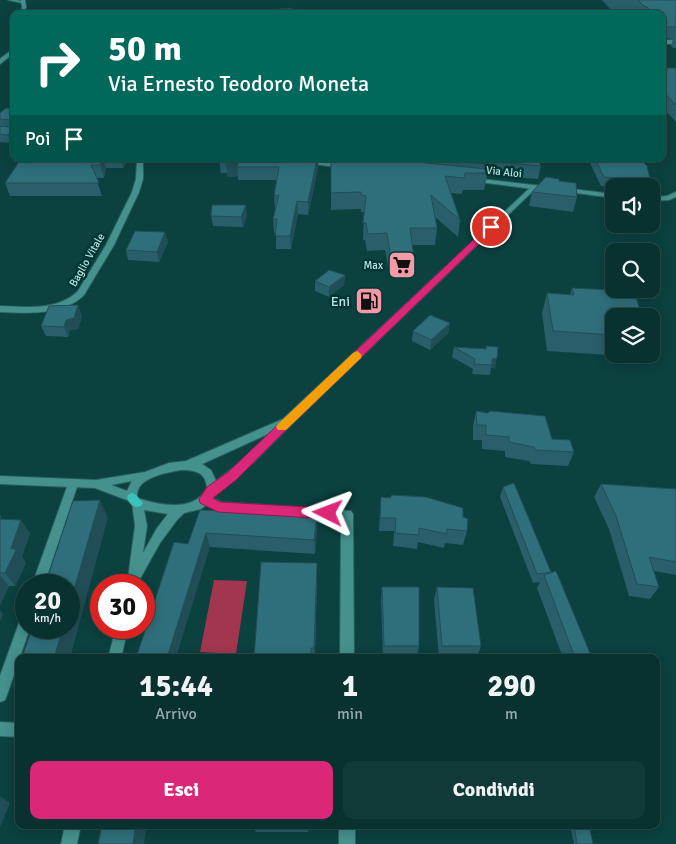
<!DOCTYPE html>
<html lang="it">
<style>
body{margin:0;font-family:Signika,sans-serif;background:#113937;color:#f1f3f6;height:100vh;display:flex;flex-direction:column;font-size:19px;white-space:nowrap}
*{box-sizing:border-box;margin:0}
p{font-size:16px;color:#98a9aa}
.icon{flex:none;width:28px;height:28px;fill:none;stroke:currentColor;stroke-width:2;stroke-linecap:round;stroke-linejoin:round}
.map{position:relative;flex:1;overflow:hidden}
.sheet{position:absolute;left:15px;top:654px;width:645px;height:175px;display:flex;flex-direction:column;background:#08312f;border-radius:10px;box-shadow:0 2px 12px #0003,0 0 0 1px #294c4b}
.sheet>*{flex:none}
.top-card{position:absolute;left:10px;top:10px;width:656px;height:152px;border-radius:10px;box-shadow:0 2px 12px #0003,0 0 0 1px #294c4b;background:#00695c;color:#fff;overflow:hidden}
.tools{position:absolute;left:605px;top:178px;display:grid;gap:10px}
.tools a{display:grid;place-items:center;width:55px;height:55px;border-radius:10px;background:#08312f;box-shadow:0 2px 12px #0003,0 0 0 1px #294c4b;font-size:25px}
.speed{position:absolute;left:15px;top:574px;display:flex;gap:10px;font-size:25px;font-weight:700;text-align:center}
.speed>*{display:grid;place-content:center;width:65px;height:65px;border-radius:50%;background:#08312f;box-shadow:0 2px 12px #0003,0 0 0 1px #294c4b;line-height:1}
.speed small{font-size:12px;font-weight:400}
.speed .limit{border:8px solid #d22;background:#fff;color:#111}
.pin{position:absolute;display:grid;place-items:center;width:42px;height:42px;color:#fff;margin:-21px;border:2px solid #fff;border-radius:50%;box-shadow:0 1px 5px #0007}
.me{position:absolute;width:55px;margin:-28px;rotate:273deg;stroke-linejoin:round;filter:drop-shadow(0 0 4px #0008)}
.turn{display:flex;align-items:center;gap:18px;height:105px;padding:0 15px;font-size:22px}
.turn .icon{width:65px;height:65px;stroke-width:2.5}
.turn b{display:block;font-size:35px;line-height:42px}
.then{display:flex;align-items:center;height:48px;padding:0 15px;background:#0003;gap:10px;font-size:19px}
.eta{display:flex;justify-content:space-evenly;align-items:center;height:85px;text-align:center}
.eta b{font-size:30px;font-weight:800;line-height:35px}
.cta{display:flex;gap:10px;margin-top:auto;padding:10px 15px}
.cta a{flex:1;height:58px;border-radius:10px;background:#db2777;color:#fff;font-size:20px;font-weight:800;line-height:58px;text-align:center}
.cta a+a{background:#113937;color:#f1f3f6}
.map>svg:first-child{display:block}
</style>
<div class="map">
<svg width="676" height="844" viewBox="0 0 676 844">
<rect width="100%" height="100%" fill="#0b413f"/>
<path fill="#a2364e" d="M214,580L247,581L236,654L200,652Z"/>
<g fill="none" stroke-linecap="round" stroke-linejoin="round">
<g stroke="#2a5e5c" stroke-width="2">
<path id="service" d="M8,0H17L25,2L23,3Z"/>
</g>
<g stroke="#2a5e5c" stroke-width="2">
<path id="minor" d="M21,0H25L26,7L24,14H20L22,7Z
M662,40H676V44H662Z
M14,48V53L0,64V59Z
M137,159H143V179L139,192L114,245L84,295C63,316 28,313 0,312V306C27,307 58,311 78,291L106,245L132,192L136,179Z
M306,160L344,164L347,166L344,168L304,163V161Z
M473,178L533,185L536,187L533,189L471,181L470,180Z
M73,480L77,481L78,484L44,585H32L68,484L69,481Z
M205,494L221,502L351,511L353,514L354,658H340L341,518L219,512L201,502L200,499L201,496Z
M26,614V628H30L7,695L5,700L0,702V676L20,620L22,616Z
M0,722L19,723V737L0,736Z
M339,825H355V844H339Z"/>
</g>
<g stroke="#2a5e5c" stroke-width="2">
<path id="tertiary" d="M533,185L549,186L553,188L549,190L535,189L291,425L255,461L216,494L209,503L201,509L184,513L177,520L160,543L141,577L139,585H127L135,526L132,502L95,488L0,484V476L96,480L145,472L169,463L186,461L283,419ZM270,433L238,464L216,481L211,470L202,464ZM181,470C195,470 206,472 207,488C194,513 159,505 137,498C137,496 137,493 138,490C142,477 169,472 181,470ZM132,481L127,491L111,485ZM144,510L168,514L157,528L143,553L147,526Z
M563,188L614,194V198L561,191V189Z
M676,192V197L669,200L651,201V197L667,196Z
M116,628H128L121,658H108Z
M65,825H81L77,844H61Z"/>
</g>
<g stroke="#2a5e5c" stroke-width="2">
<path id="secondary" d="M132,493L136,495L143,503L141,506C134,509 130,504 127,498L128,495Z"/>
</g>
<use href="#service" fill="#45918d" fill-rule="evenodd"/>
<use href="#minor" fill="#45918d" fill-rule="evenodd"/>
<use href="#tertiary" fill="#45918d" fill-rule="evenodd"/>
<use href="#secondary" fill="#3ac3bd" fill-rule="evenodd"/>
</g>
<path fill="#285f6a" d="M602,0H676V48H673L671,46L673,39L663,38L662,37V14H638L635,10L612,11Z
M662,68H676V122L662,107Z
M14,109L11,143L0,142V113Z
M21,159H128L123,168H106L104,178H96L102,196H10L5,183Z
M219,159H320V160H318V168L308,215L298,214L291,249H276V233H274L273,219L276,209H275L274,196L277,180H238V176L228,177L227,173H221Z
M331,159H537L541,166L538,179L487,175L484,190H463L462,194L451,193L460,220L458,237L435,217L437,228L435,245H412L414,259L412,276H390L385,250L367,251L365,240H363L364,212H361V209L331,210Z
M588,159H618L619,160L640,159L647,166L656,205L653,214H651V186H614V188L601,186Z
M559,181L577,197L573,212L529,206L532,192Z
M247,215L243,227L213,226L211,216Z
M165,232L168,242L159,262L128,260L126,250Z
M345,275L344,285L329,297L315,291V281Z
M572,288L614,316V354H640L639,357L547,351L542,313L547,293L570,295Z
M82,316L78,329L70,330L68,337L46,336L41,326Z
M450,323L448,333L430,350L412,341L413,331Z
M454,347L486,349L495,368H491L490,375L472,374L473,369L452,357Z
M476,411L552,439L574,452L568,466L531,464L529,461L505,457V451L482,449V440H473V426Z
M601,484L676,489V575L654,571L659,587L650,599L629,596L609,529L594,497Z
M503,487L551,572L550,573L592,658H563L537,588L540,582L533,583L500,497Z
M381,497L463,517L467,531L463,545L445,543L444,548L418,542L417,549L393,546L394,531H379Z
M200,510L317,515V528L315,554L210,547L188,544Z
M0,515L1,517L0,519L30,533L22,557L26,563L15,586H9L0,605Z
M317,563V577L315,658H254Z
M382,587L419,646L417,658L383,657L381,600Z
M437,587L481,646L477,658H439L434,600Z
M19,667V692L13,686Z
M252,825H309L308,832H256Z
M570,825H589L593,844H574Z"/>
<path fill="#214e56" d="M14,130V141L11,143L8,135Z
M102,159H104L106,168L104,178L100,165Z
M121,159H128L123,168Z
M317,159H318V168L308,215V202Z
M238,163L237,167L238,176L228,177L226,164Z
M297,201L298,214L291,249L290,236Z
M246,205L247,215L243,227L241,217Z
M165,232L168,242L159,262L157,252Z
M345,275L344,285L329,297V287Z
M78,305L82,316L78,329L70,330L68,337L64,327L66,320Z
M450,323L448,333L430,350L431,340Z
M497,358L495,368H491L492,359Z
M100,500L108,518L70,658H54L63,628H69V607Z
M317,515V528L315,554L314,540Z
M21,520L30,533L22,557L26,563L15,586L5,573L11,548Z
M206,533L210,547L176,658H167Z
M317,563V577L315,658L314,648Z
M0,575L9,586L0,605Z
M0,610L3,614L0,622Z
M0,796L10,803L0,827Z
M136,825H147L144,844H133Z"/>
<path fill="#2f6f7b" stroke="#214e56" d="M638,0H676V27H667L662,22V14H654L647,7L644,6Z
M292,8L293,14H280L279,9Z
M593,11L596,14H589Z
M662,68H676V105L662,90Z
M6,108L14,109V130L8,135L0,134V126L12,127L11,120L0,119V113Z
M21,159H102L100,165H91L99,183H5Z
M219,159H317L308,202L297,201L290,236H275L277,219H273L279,195L274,196L279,167H237L238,163L226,164L225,160H219Z
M331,159H387L487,169V173H465L464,178L445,176L460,220L431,195L437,228H410L414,259H391L387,233L368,234L366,223H363L366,196L361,195V192L331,193Z
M432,159H537L541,166L487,161V164Z
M595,159H618L619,160L640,159L647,166L656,205L651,204V186H619L620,179L604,177Z
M546,177L559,179V181L576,183L577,197L532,192Z
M212,205H246L241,217L211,216Z
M135,231L165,232L157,252L126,250Z
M329,270L345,275L329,287L315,281Z
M572,288L634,291L642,316H614V335L553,331L547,293L574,295Z
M78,305L74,318L66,320L64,327L41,326L49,306Z
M430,315L450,323L431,340L413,331Z
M486,346L498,347L497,358L492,359V365L474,364L475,359L454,347L486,349Z
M476,411L488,413L490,411L545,416L552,439L570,440L574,452L536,450L534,447L509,442V437L486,435V425H477Z
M514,483L551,572L537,574L503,487Z
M601,484L676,489V562L649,557L659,587L637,584L616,516Z
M392,495L426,497L463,508V517L468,519L467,531L447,529V534L419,528V535L395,533L396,518H380L381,497L390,498Z
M100,500L69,607V585H45L73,501Z
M200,510L317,515L314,540L206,533L167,658H136L174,542L188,544Z
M0,519L21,520L11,548L16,550L5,573H0Z
M261,562L317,563L314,648H311V658H254Z
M556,571L592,658H575L544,575Z
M382,587H419V646H384Z
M437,587L473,588L481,646H442Z
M32,628H63L54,658H22Z
M19,667V686H13Z
M102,825H136L133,844H98Z
M574,825H589L593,844H577Z"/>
<path fill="#db2777" stroke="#8e194d" d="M491,225L495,227L494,229L291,425L236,480L213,498L220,502L328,508L333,509L335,513L333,517L328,519L218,512L200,503L199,499L207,487L227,473L488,226Z"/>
<path fill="#f59e0b" d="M357,351L362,355L361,358L286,430H278L276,427L278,424L353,353Z"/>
<defs>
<g id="supermarket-square" transform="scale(1.4375)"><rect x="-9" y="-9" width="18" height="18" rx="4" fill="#f49aa6" stroke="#003735"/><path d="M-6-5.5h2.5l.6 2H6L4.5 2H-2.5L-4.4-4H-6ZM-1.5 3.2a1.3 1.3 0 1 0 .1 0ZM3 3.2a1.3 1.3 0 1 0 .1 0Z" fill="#111"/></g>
<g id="fuel-square" transform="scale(1.4375)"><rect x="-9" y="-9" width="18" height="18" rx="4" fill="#f49aa6" stroke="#003735"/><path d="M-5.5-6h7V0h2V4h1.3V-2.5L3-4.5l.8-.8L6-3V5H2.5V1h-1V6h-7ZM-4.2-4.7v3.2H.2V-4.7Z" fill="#111"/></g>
</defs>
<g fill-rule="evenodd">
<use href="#supermarket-square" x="402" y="265"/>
<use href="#fuel-square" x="369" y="301"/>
</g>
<g text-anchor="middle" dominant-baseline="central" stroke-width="5" stroke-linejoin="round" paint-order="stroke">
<g font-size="11" fill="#b8e3e0" stroke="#003735">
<text transform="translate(504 172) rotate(6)">Via Aloi</text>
<text transform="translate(87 260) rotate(-60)">Baglio Vitale</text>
</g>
<g font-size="11" fill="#b8e3e0" stroke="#003735" text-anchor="end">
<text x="383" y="265">Max</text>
</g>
<g font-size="14" fill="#b8e3e0" stroke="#003735" text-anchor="end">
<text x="350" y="301">Eni</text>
</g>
</g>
</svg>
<div class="tools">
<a><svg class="icon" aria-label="sound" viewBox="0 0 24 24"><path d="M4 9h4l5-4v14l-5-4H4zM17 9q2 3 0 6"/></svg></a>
<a><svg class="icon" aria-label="search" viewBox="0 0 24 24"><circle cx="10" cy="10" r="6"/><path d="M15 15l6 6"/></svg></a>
<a><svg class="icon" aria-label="layers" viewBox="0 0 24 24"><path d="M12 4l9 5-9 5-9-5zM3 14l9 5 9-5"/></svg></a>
</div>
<div class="speed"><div>20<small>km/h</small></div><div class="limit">30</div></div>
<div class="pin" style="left:491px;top:227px;background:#d93025"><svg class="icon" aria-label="arrive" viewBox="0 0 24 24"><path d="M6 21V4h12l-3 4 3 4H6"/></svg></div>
<svg class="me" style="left:328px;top:513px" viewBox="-20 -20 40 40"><path d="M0-17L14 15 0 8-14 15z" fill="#db2777" stroke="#fff" stroke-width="4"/></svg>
<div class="top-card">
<div class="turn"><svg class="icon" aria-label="right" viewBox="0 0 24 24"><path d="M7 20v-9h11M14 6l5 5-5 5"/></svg><div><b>50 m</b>Via Ernesto Teodoro Moneta</div></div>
<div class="then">Poi<svg class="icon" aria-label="arrive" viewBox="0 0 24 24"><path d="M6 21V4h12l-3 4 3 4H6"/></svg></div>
</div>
<section class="sheet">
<div class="eta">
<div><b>15:44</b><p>Arrivo</p></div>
<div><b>1</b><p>min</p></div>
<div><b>290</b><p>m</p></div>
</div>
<div class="cta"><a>Esci</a><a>Condividi</a></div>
</section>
</div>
